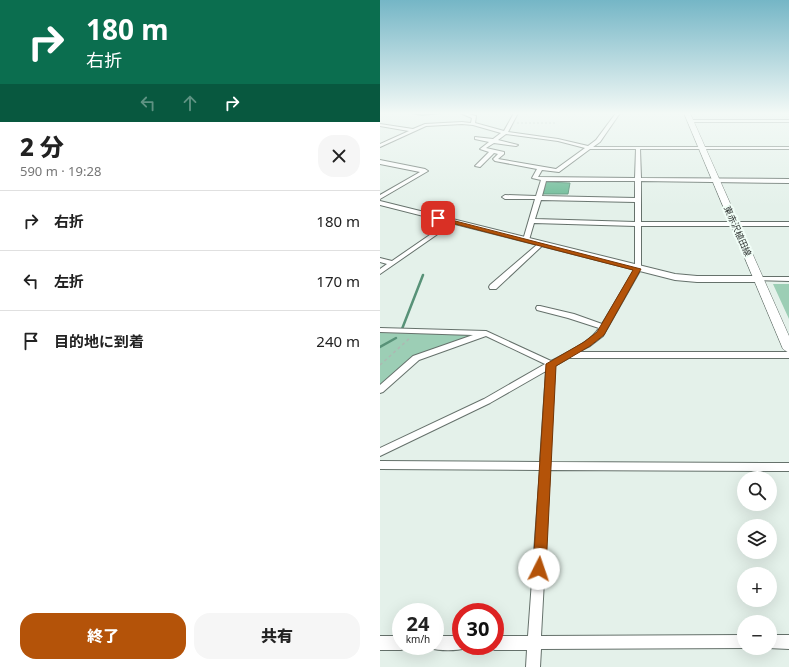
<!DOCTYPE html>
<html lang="ja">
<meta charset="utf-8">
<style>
body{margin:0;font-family:"Noto Sans","Noto Sans JP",sans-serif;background:#f6f6f6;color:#222;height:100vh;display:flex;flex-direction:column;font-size:15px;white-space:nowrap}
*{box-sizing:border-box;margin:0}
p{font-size:13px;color:#767676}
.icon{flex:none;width:22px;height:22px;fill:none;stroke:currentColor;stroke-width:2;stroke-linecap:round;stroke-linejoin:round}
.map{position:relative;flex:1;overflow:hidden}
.panel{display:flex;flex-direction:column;background:#fff;width:380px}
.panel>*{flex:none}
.hud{background:#0b6e4f;color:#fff;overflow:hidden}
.controls{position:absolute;left:357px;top:471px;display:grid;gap:8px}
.controls a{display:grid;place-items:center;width:40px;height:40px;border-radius:50%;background:#fff;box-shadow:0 4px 16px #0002;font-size:20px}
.speed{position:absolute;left:12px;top:603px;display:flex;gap:8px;font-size:20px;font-weight:700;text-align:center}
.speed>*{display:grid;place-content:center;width:52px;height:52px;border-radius:50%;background:#fff;box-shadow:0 4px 16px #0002;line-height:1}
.speed small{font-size:10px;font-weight:400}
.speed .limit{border:6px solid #d22;background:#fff;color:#111}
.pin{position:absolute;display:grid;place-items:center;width:34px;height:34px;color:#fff;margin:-17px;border-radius:8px;box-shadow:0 2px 6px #0006}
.me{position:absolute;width:44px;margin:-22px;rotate:4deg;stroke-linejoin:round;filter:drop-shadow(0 0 3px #0008)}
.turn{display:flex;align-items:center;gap:14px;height:84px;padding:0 20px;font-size:18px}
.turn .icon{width:52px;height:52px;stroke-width:2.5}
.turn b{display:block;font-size:28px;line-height:34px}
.lanes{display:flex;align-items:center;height:38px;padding:0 20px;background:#0003;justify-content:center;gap:20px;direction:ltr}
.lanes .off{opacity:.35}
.round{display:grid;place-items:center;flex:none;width:42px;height:42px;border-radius:16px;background:#f6f6f6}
.summary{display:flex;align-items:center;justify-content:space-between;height:68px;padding:0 20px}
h1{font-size:24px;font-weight:800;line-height:30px}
.primary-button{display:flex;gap:8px;margin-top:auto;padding:8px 20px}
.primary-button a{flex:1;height:46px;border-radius:16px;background:#b45309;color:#fff;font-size:16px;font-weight:800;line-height:46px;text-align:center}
.primary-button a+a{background:#f6f6f6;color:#222}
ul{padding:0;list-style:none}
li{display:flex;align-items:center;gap:12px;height:60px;padding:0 20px;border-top:1px solid #e0e0e0}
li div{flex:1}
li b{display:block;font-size:15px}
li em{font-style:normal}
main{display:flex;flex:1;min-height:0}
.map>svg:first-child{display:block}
</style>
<main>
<section class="panel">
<div class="hud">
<div class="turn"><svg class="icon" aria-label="right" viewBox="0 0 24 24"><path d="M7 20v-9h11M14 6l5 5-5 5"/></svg><div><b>180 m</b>右折</div></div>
<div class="lanes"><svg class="icon off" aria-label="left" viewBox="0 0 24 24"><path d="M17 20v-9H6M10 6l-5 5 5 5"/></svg><svg class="icon off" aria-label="ahead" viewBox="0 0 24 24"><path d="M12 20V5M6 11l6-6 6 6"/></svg><svg class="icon" aria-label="right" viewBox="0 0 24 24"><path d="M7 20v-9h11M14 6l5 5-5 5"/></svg></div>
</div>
<div class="summary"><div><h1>2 分</h1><p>590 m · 19:28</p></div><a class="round"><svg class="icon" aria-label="close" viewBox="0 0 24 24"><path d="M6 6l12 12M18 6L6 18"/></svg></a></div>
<ul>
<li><svg class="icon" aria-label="right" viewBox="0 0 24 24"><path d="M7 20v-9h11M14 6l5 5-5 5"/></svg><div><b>右折</b></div><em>180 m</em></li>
<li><svg class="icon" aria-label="left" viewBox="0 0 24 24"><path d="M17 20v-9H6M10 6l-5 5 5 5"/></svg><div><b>左折</b></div><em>170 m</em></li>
<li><svg class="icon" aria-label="arrive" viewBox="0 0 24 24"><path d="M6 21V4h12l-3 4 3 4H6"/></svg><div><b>目的地に到着</b></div><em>240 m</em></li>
</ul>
<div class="primary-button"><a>終了</a><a>共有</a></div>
</section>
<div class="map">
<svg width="409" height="667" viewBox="0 0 409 667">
<rect width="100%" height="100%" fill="#e4f1ea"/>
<path fill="#9cceb5" d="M393,284H409V319Z
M0,333L99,334L31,357L0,386Z"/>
<path fill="#69b994" stroke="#589278" d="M166,182L190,183L188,194H163Z"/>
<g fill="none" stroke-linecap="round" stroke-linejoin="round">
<path stroke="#589278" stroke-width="1.5" d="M29,113L42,115L66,113"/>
<path stroke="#589278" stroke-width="2.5" d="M22,329L43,275
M0,347L16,338"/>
<g stroke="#65716b" stroke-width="2">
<path id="minor" d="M80,113H85L96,116L95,123L124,131L134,113H138L128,132L178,139L208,146L216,140L236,113H240L220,142L213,147H409V149H260L261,178L409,179V183L261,181V222H409V226H261V269L223,336L210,346L198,352H409V358H189L175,366L170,462L409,463V471L170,470L161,636L364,635V648H366L161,649L160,667H146L147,650H115L110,648V646H115V636H148L160,470L0,469V461L160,462L166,371L110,403L0,456V448L104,399L165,364L106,336L39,360L3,392L0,393V385L33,356L93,335L0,332V328L106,331L171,361C186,353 211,342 219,328L188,318L157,310L156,308L157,306H160L194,314L222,324L255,269V226L154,223L149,240L148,241H144L143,240L155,199H125L122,197L125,195L156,196L161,180L152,178L157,169L115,161L113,159L118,154L114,153L100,167L95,166L109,152L100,149L109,142L95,139V137L113,139L121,133L93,125L82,124L46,126L0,147V144L29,131L0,126V124L33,129L45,124L82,122L91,123L92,118ZM126,134L178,141L205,148L176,169L118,159L124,154V152L106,148L114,143L136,146L138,145L118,140ZM210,149H256L255,178L158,177L162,170L179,172ZM166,181H255V198L162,196ZM161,200L255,202V222L155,219Z
M311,120H409V122H309V120Z
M0,160L45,169L48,171L0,199V195L40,172L0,164Z
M73,219L76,221L75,222L0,274V269L7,264L0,262V258L12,261Z
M161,242L163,243V245L116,289H110L109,287L110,285L159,243Z
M379,277H409V281L377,280L375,279Z
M390,635H409V649L388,648H390Z
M0,636H21V646H26V648L21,650H0Z
M55,636H81V646H86V648C77,651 59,651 50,648V646H55Z"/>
</g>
<g stroke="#65716b" stroke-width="2">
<path id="tertiary" d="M0,201L295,274L317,276H379L383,279L379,282H317L295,280L0,205Z"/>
</g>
<g stroke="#65716b" stroke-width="1">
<path id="secondary" d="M304,113H310L409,336V353L403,349Z"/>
</g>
<path stroke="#adb8b2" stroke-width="1" stroke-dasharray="2 2" stroke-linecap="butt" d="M137,123H177"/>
<path stroke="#adb8b2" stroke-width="1.5" stroke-dasharray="3 3" stroke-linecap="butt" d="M0,365L31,337"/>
<use href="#minor" fill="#fff" fill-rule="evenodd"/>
<use href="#tertiary" fill="#fff" fill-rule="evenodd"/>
<use href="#secondary" fill="#fff" fill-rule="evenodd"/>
</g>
<linearGradient id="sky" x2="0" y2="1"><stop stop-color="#75b6c6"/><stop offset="0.55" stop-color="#f3f9f6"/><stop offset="1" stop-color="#f3f9f6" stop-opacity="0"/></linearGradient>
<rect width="409" height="206" fill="url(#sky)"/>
<path fill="#b45309" stroke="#753606" d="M56,216L261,269L224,335L210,346L176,366L166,569L164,574L159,575L155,574L153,569L166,364L204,342L217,332L253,270L56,219Z"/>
<g text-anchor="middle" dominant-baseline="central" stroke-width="4" stroke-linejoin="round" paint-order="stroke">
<g font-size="9" fill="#323735" stroke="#f1fef7">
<text transform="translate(358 231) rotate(66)">東赤沢植田線</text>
</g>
</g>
</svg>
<div class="controls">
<a><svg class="icon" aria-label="search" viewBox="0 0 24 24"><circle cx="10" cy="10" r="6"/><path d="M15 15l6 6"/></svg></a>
<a><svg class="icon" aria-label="layers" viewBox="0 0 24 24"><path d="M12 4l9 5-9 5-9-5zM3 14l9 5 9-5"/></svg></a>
<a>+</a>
<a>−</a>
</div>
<div class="speed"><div>24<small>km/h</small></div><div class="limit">30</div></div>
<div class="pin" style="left:58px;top:218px;background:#d93025"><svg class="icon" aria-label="arrive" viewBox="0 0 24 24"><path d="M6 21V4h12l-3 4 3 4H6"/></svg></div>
<svg class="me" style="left:159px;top:569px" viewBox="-20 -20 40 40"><circle r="19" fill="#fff"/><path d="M0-13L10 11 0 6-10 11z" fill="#b45309"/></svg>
</div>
</main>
